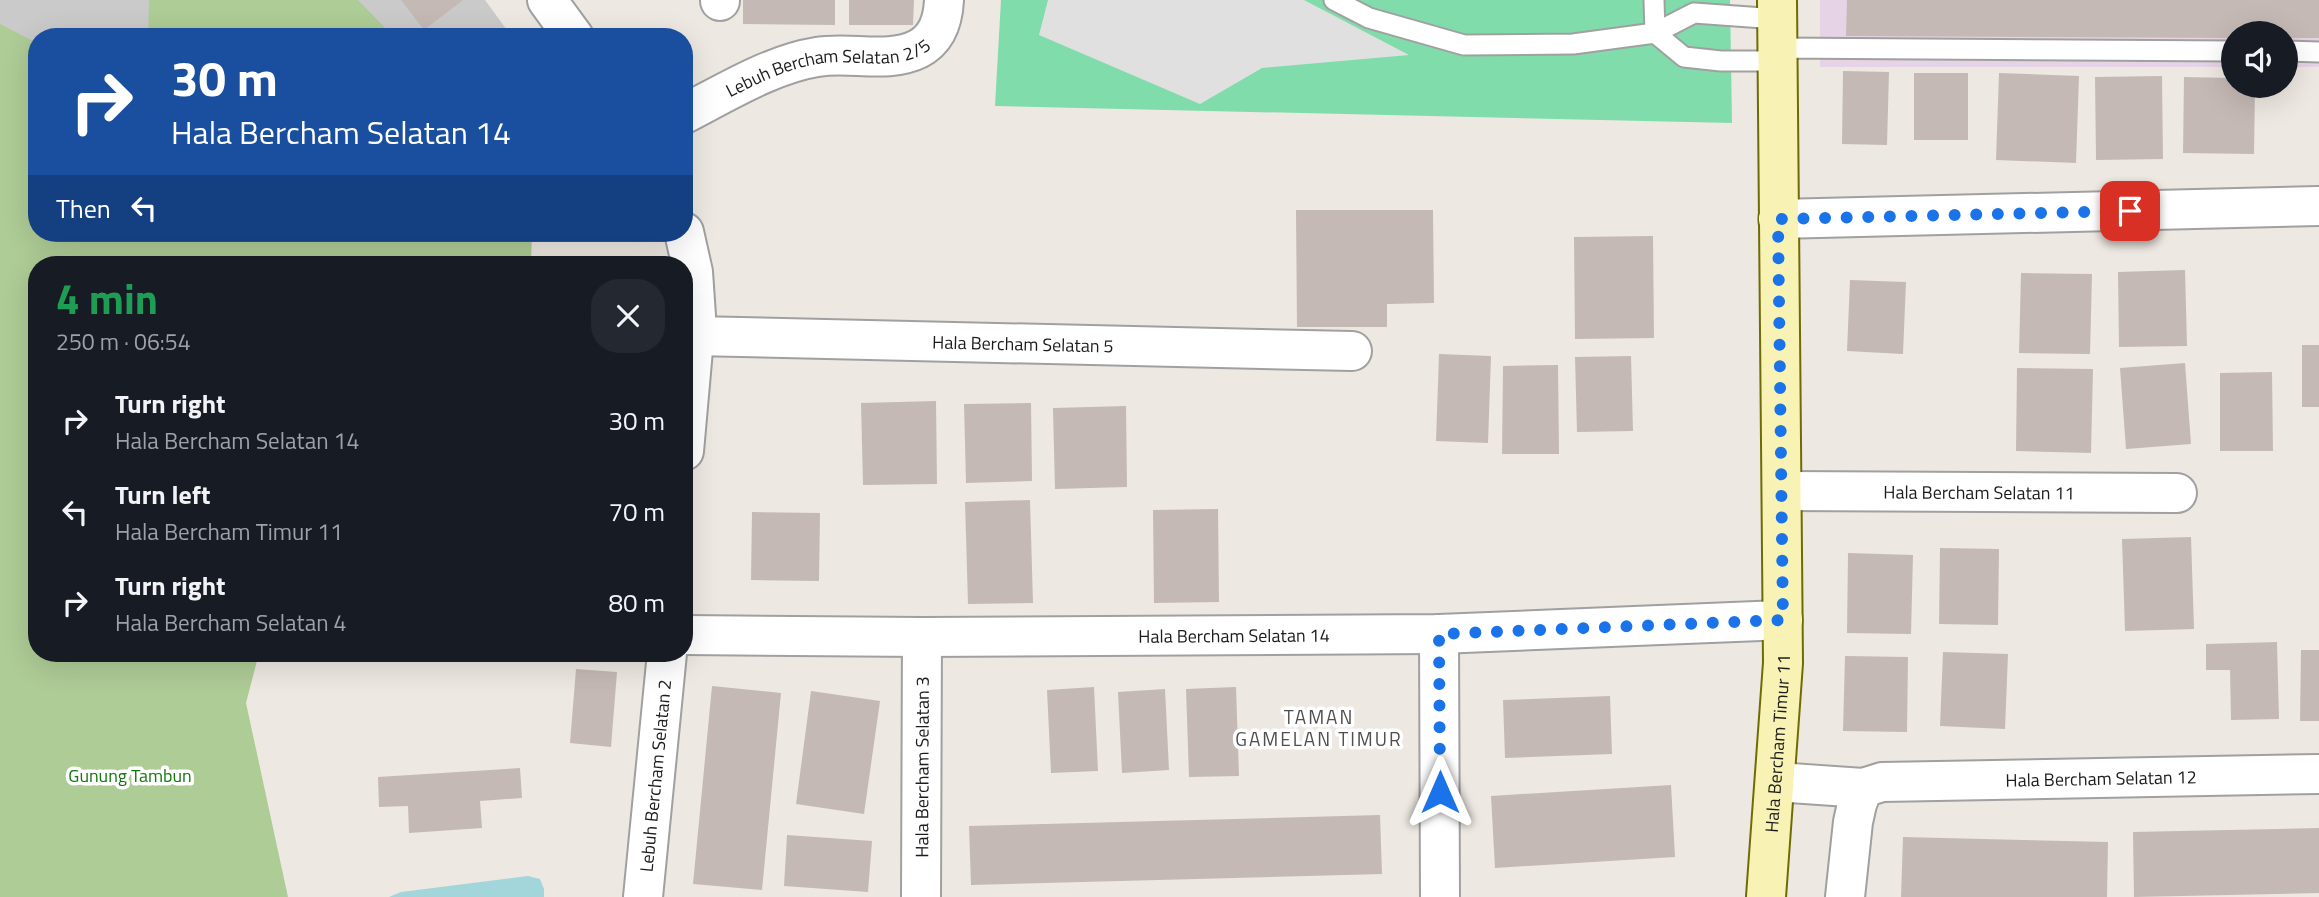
<!DOCTYPE html>
<meta charset="utf-8">
<style>
body{margin:0;font-family:"Titillium Web",sans-serif;background:#242831;color:#f1f3f6;height:100vh;display:flex;flex-direction:column;font-size:26px;white-space:nowrap}
*{box-sizing:border-box;margin:0}
p{font-size:23px;color:#9ea1a6}
.icon{flex:none;width:38px;height:38px;fill:none;stroke:currentColor;stroke-width:2;stroke-linecap:round;stroke-linejoin:round}
.map{position:relative;flex:1;overflow:hidden}
.side{position:absolute;left:28px;top:256px;width:665px;height:406px;display:flex;flex-direction:column;background:#171b24;border-radius:28px;box-shadow:0 7px 28px #0002}
.side>*{flex:none}
.banner{position:absolute;left:28px;top:28px;width:665px;height:214px;border-radius:28px;box-shadow:0 7px 28px #0002;background:#1a4fa0;color:#fff;overflow:hidden}
.tools{position:absolute;left:2221px;top:21px;display:grid;gap:14px}
.tools a{display:grid;place-items:center;width:77px;height:77px;border-radius:50%;background:#171b24;box-shadow:0 7px 28px #0002;font-size:35px}
.pin{position:absolute;display:grid;place-items:center;width:60px;height:60px;color:#fff;margin:-30px;border-radius:14px;box-shadow:0 4px 10px #0006}
.me{position:absolute;width:77px;margin:-38px;rotate:0deg;stroke-linejoin:round;filter:drop-shadow(0 0 5px #0008)}
.turn{display:flex;align-items:center;gap:24px;height:147px;padding:0 28px;font-size:32px}
.turn .icon{width:91px;height:91px;stroke-width:2.5}
.turn b{display:block;font-size:49px;line-height:60px}
.then{display:flex;align-items:center;height:66px;padding:0 28px;background:#0003;gap:14px;font-size:26px}
.round{display:grid;place-items:center;flex:none;width:74px;height:74px;border-radius:28px;background:#242831}
.summary{display:flex;align-items:center;justify-content:space-between;height:119px;padding:0 28px}
h1{font-size:42px;font-weight:700;line-height:52px;color:#1e9e55}
ul{padding:0;list-style:none}
li{display:flex;align-items:center;gap:21px;height:91px;padding:0 28px}
li div{flex:1}
li b{display:block;font-size:26px}
li em{font-style:normal}
.map>svg:first-child{display:block}
</style>
<div class="map">
<svg width="2319" height="897" viewBox="0 0 2319 897">
<rect width="100%" height="100%" fill="#ede8e1"/>
<path fill="#e6d3e5" d="M1820,0H2319V67H2286V33H2233V67H1820Z"/>
<path fill="#cacaca" d="M0,0H485L512,37H37V48H0Z"/>
<path fill="#aecc96" d="M149,0H358L394,37H148Z
M0,24L37,43V233H532L531,264H37V653H259L246,703L288,897H0Z"/>
<path fill="#80dcab" d="M1001,0H1730L1732,123L995,106Z"/>
<path fill="#e0e0e0" d="M1048,0H1304L1409,55L1262,68L1200,104L1039,35Z"/>
<path fill="#a2d6db" d="M528,876L540,879L544,889V897H389L401,892Z"/>
<path fill="#c5b9b5" d="M401,0H463L424,30Z
M743,0H835V25L743,24Z
M849,0H914L913,25H849Z
M1847,0H2319V38H2286V33H2233V38L1846,36Z
M1843,71L1889,72L1887,145L1842,144Z
M1914,73H1968V140H1914Z
M1999,73L2079,76L2076,163L1996,160Z
M2162,76L2163,159L2096,160L2095,77Z
M2184,77L2233,78V86H2255L2254,154L2183,153Z
M1296,210H1433L1434,303L1387,304V327H1297Z
M1653,236L1654,338L1575,339L1574,237Z
M2185,270L2187,346L2119,347L2118,272Z
M2021,273L2092,274L2090,354L2019,353Z
M1850,280L1906,282L1903,354L1847,351Z
M2302,345H2319V407H2302Z
M1439,354L1491,356L1488,443L1436,441Z
M1631,356L1633,431L1577,432L1575,357Z
M2185,363L2191,444L2126,449L2120,368Z
M1558,365L1559,454H1502L1503,366Z
M2017,368L2093,369L2091,453L2016,451Z
M2272,372L2273,451H2220V373Z
M936,401L937,484L863,485L861,403Z
M1031,403L1032,481L966,483L964,404Z
M1126,406L1127,487L1055,489L1053,408Z
M1030,500L1033,603L968,604L965,502Z
M1218,509L1219,602L1154,603L1153,510Z
M752,512L820,513L819,581L751,580Z
M2191,537L2194,629L2125,631L2122,539Z
M1940,548L1999,549L1998,625L1939,624Z
M1848,553L1913,555L1911,634L1847,633Z
M2277,642L2279,719L2231,720L2230,670H2206V644Z
M2301,650H2319V721H2300Z
M1943,652L2008,654L2005,729L1940,726Z
M1845,656L1908,657L1907,732L1843,731Z
M576,669L617,672L611,747L570,743Z
M712,686L781,693L762,890L693,884Z
M1094,687L1098,771L1051,773L1047,690Z
M1236,687L1239,776L1189,777L1186,689Z
M1165,689L1169,770L1122,773L1118,692Z
M811,691L880,701L864,814L796,804Z
M1610,696L1612,754L1505,758L1503,700Z
M520,768L522,798L480,801L482,828L409,833L408,806L379,807L378,777Z
M1671,785L1675,857L1495,868L1491,796Z
M1380,815L1382,874L971,885L969,826Z
M2319,828V893L2134,897L2133,832Z
M787,835L872,841L868,892L784,886Z
M1903,837L2108,842L2107,897H1901Z"/>
<g fill="none" stroke-linecap="round" stroke-linejoin="round">
<g stroke="#a0a0a0" stroke-width="23">
<path id="lane" d="M1334,0L1369,18L1464,45L1573,44L1655,33L1694,13L1777,19
M1654,0L1655,33L1684,57L1721,61H1778
M1779,48L2233,51
M2286,51L2319,52"/>
</g>
<g stroke="#a0a0a0" stroke-width="42">
<g id="street">
<path d="M547,0L574,37"/>
<path d="M720,0V1"/>
<path id="s1" d="M684,114C725,93 772,64 817,57C849,51 888,64 918,49C937,39 943,21 944,0"/>
<path d="M1778,219L2319,206"/>
<path d="M684,232L693,272L696,316L684,451"/>
<path id="s2" d="M694,336L1352,351"/>
<path id="s3" d="M1783,491L2177,493"/>
<path d="M1439,634L1440,897"/>
<path id="s4" d="M684,635L922,637L1439,634L1783,620"/>
<path d="M1776,782L1863,788"/>
<path id="s5" d="M643,897L667,653"/>
<path id="s6" d="M921,897L922,637"/>
<path id="s7" d="M1845,897L1853,822L1857,804L1863,788L1882,782L2319,774"/>
</g>
</g>
<g stroke="#6f6c06" stroke-width="42">
<g id="secondary">
<path id="s8" d="M1766,897L1783,663L1777,0"/>
</g>
</g>
<use href="#lane" stroke="#fff" stroke-width="19"/>
<use href="#street" stroke="#fff" stroke-width="38"/>
<use href="#secondary" stroke="#f8f2b4" stroke-width="38"/>
</g>
<g fill="none" stroke-linecap="round" stroke-linejoin="round">
<path stroke="#1a73e8" stroke-width="12" stroke-dasharray="0 21.6" d="M1440,792L1439,634L1783,620L1778,219L2130,211"/>
</g>
<g text-anchor="middle" dominant-baseline="central" stroke-width="7" stroke-linejoin="round" paint-order="stroke">
<g font-size="18" fill="#1c1c1c" stroke="#fff">
<text stroke="none"><textPath href="#s1" startOffset="154">Lebuh Bercham Selatan 2/5</textPath></text>
<text stroke="none"><textPath href="#s2" startOffset="329">Hala Bercham Selatan 5</textPath></text>
<text stroke="none"><textPath href="#s3" startOffset="196">Hala Bercham Selatan 11</textPath></text>
<text stroke="none"><textPath href="#s4" startOffset="550">Hala Bercham Selatan 14</textPath></text>
<text stroke="none"><textPath href="#s8" startOffset="154">Hala Bercham Timur 11</textPath></text>
<text stroke="none"><textPath href="#s6" startOffset="130">Hala Bercham Selatan 3</textPath></text>
<text stroke="none"><textPath href="#s5" startOffset="122">Lebuh Bercham Selatan 2</textPath></text>
<text stroke="none"><textPath href="#s7" startOffset="350">Hala Bercham Selatan 12</textPath></text>
</g>
<g font-size="18" fill="#13770d" stroke="#fff">
<text x="130" y="775">Gunung Tambun</text>
</g>
<g font-size="19" letter-spacing="2" fill="#4f4f4f" stroke="#fff">
<text x="1319" y="716">TAMAN<tspan x="1319" dy="22">GAMELAN TIMUR</tspan></text>
</g>
</g>
</svg>
<div class="tools">
<a><svg class="icon" aria-label="sound" viewBox="0 0 24 24"><path d="M4 9h4l5-4v14l-5-4H4zM17 9q2 3 0 6"/></svg></a>
</div>
<div class="pin" style="left:2130px;top:211px;background:#d93025"><svg class="icon" aria-label="arrive" viewBox="0 0 24 24"><path d="M6 21V4h12l-3 4 3 4H6"/></svg></div>
<svg class="me" style="left:1440px;top:792px" viewBox="-20 -20 40 40"><path d="M0-17L14 15 0 8-14 15z" fill="#1a73e8" stroke="#fff" stroke-width="4"/></svg>
<div class="banner">
<div class="turn"><svg class="icon" aria-label="right" viewBox="0 0 24 24"><path d="M7 20v-9h11M14 6l5 5-5 5"/></svg><div><b>30 m</b>Hala Bercham Selatan 14</div></div>
<div class="then">Then<svg class="icon" aria-label="left" viewBox="0 0 24 24"><path d="M17 20v-9H6M10 6l-5 5 5 5"/></svg></div>
</div>
<section class="side">
<div class="summary"><div><h1>4 min</h1><p>250 m · 06:54</p></div><a class="round"><svg class="icon" aria-label="close" viewBox="0 0 24 24"><path d="M6 6l12 12M18 6L6 18"/></svg></a></div>
<ul>
<li><svg class="icon" aria-label="right" viewBox="0 0 24 24"><path d="M7 20v-9h11M14 6l5 5-5 5"/></svg><div><b>Turn right</b><p>Hala Bercham Selatan 14</p></div><em>30 m</em></li>
<li><svg class="icon" aria-label="left" viewBox="0 0 24 24"><path d="M17 20v-9H6M10 6l-5 5 5 5"/></svg><div><b>Turn left</b><p>Hala Bercham Timur 11</p></div><em>70 m</em></li>
<li><svg class="icon" aria-label="right" viewBox="0 0 24 24"><path d="M7 20v-9h11M14 6l5 5-5 5"/></svg><div><b>Turn right</b><p>Hala Bercham Selatan 4</p></div><em>80 m</em></li>
</ul>
</section>
</div>
